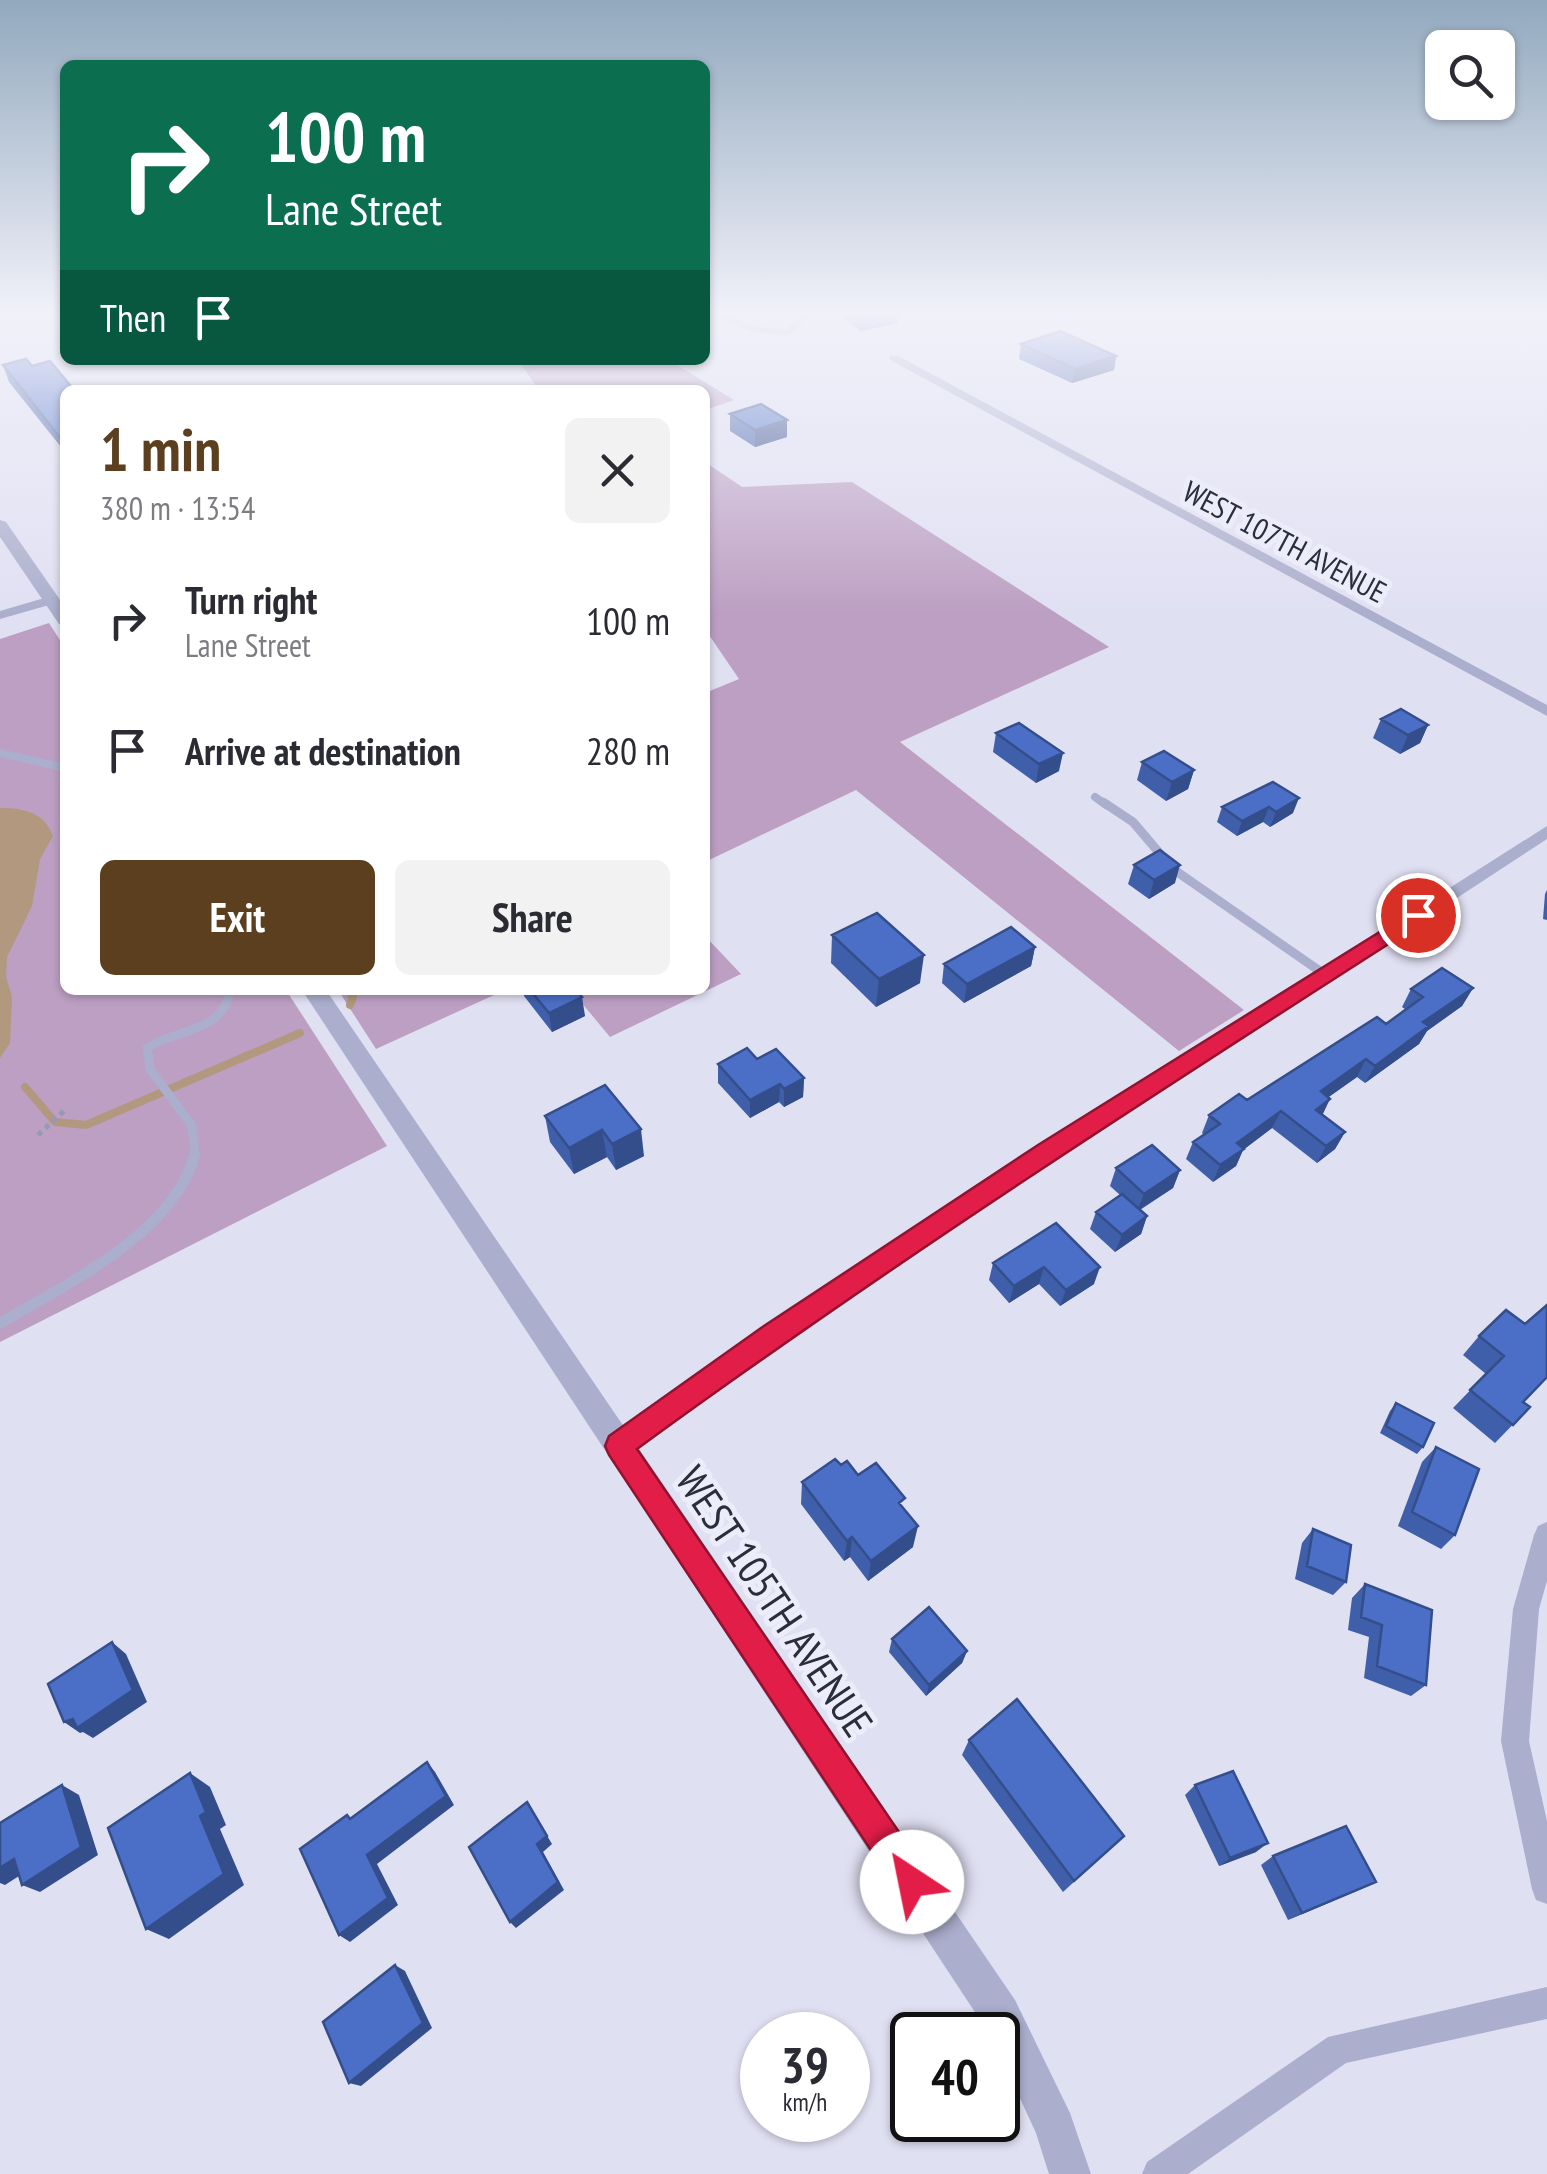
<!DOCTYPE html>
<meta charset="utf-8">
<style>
body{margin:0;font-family:"PT Sans Narrow",sans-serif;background:#f2f2f3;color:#2b2b33;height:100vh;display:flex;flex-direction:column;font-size:38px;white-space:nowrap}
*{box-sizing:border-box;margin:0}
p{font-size:32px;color:#7c7c81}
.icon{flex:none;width:55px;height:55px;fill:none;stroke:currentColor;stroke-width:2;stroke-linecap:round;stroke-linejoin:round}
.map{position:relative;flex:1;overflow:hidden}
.panel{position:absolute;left:60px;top:385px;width:650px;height:610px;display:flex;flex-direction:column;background:#fff;border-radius:15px;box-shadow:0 2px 8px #0004}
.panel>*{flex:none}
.banner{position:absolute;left:60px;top:60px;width:650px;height:305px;border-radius:15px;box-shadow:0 2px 8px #0004;background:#0b6e4f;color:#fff;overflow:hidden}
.tools{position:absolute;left:1425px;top:30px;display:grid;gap:20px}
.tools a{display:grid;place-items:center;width:90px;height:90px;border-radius:15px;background:#fff;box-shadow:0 2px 8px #0004;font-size:50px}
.speed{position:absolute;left:740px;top:2012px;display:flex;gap:20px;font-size:50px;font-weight:700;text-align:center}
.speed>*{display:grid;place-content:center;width:130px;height:130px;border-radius:50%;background:#fff;box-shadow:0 2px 8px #0004;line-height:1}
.speed small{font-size:25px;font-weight:400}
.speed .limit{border:5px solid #111;border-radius:15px;background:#fff;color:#111}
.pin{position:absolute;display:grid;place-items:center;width:85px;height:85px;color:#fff;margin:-42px;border:5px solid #fff;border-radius:50%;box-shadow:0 2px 10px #0007}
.me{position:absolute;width:110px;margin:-55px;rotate:326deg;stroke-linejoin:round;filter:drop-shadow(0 0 8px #0008)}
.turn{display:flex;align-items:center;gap:35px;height:210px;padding:0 40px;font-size:45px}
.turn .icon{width:130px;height:130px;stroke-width:2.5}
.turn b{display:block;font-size:70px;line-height:85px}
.then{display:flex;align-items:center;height:95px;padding:0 40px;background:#0003;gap:20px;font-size:38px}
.round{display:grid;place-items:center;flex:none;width:105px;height:105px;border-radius:15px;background:#f2f2f3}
.overview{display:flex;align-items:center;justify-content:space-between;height:170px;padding:0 40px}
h1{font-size:60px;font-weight:800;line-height:75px;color:#5c3f1f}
.action{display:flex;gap:20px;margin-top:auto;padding:20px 40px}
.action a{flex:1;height:115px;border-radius:15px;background:#5c3f1f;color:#fff;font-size:40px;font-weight:800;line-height:115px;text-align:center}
.action a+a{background:#f2f2f3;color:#2b2b33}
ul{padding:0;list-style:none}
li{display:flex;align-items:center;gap:30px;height:130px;padding:0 40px}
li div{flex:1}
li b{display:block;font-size:38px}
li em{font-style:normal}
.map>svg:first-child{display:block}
</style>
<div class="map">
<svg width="1547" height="2174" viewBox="0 0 1547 2174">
<rect width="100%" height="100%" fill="#e0e0f3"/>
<path fill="#bc9fc3" d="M518,360H669L734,400L705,410V390H539Z
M705,462L742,487L852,482L1109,647L900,742L1244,1010L1179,1051L856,790L705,862V693L739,679L705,629Z
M49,623L65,648V990H286L387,1146L0,1342V639Z
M705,936L741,974L610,1037L571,990H705Z
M338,990H505L376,1049Z"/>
<path fill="#b1987e" d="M0,808C24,808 44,812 53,836L40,859L32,906L7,957L6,977L12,997L10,1043L0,1058Z"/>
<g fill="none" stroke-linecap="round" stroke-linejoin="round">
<path stroke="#b1987e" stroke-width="8" d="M348,990L353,997L350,1005
M25,1087L55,1122L86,1125L300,1033"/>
<path stroke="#9599b8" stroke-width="5" stroke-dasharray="5 5" stroke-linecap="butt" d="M38,1135L67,1108"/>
<path stroke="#abaecc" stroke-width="8" d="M0,753L65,768
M1095,797L1106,805"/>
<path stroke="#abaecc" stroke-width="9" d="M1103,802L1133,822L1173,869L1327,976
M195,1156L192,1126L150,1069L147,1048C177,1028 224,1033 230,990"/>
<path stroke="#abaecc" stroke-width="11" d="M0,1323C66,1285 175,1232 195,1154"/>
<path fill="#abaecc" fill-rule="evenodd" d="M705,311H716L759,327L787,329L806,311H817L789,335L754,332L705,314Z
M890,356H898L1547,705V716L890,360Z
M51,596L58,600L56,603L0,619V611Z
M1547,826V839L971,1216L628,1454L619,1458L610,1454L607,1446L610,1438L955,1203Z
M1547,1522V1581L1539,1609L1529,1741L1547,1821V1904L1536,1900L1532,1889L1501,1741L1513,1609L1534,1535L1538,1526Z
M1547,1987V2019L1346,2063L1188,2174H1142L1147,2162L1328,2037Z"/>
<path fill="#abaecc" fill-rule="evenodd" d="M0,520L6,522L65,607V625L59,624L0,537Z
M302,990H326L1015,2000L1070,2113L1091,2174H1049L1036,2133L998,2051V2035H990Z"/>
</g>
<path fill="#405faa" d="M832,311H925L898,316V323L861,331Z
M1021,344L1116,356L1114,370L1072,383L1019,359Z
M3,365L32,366L65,390V452L9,382Z
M730,414L787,437L755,447L730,431Z
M1381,719L1428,725L1420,743L1400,754L1373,738Z
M996,733L1059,771L1036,783L993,752Z
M1142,762L1194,770L1188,789L1166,801L1137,780Z
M1273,782L1293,813L1270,827L1263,822L1237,836L1217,822L1222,807Z
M1134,865L1175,883L1149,899L1128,884Z
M1547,890V920L1543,919L1545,894Z
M832,935L920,983L876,1007L831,963Z
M1035,947L1031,966L964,1003L942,983L944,964Z
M1473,988L1462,1006L1427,1031L1419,1044L1365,1083L1357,1077L1328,1097L1322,1115L1345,1132L1335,1149L1317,1163L1272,1128L1243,1150L1236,1166L1213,1182L1186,1159L1193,1142L1204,1135L1202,1133L1209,1115L1247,1100L1386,1024L1405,1009L1402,1007L1411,989Z
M523,990H576L585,1016L552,1032L524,996Z
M757,1059L804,1078L803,1097L784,1107L779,1102L750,1118L718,1083V1064Z
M605,1085L644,1156L616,1170L607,1157L574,1174L550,1142L545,1116Z
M1116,1168L1180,1170L1173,1188L1140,1210L1147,1216L1141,1234L1115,1252L1090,1229L1096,1212L1120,1195L1110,1186Z
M1056,1223L1094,1284L1060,1306L1039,1284L1009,1303L989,1280L993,1263Z
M1506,1310L1523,1402L1530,1407L1495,1443L1453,1408L1486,1374L1463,1355L1479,1336Z
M1396,1403L1423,1447L1417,1454L1380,1433L1390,1411Z
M1436,1447L1455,1535L1441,1549L1398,1526L1422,1462Z
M841,1465L858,1475L903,1508L913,1547L868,1581L850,1557L844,1561L801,1504L802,1482Z
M1313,1529L1346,1582L1333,1595L1295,1579L1302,1543Z
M1365,1584L1426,1685L1411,1696L1364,1678L1369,1637L1348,1630L1352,1598Z
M892,1639L967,1651L962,1663L926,1696L889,1652Z
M969,1740L1111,1848L1063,1892L962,1755Z
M1195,1785L1256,1852L1219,1866L1185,1795Z
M1273,1856L1361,1889L1288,1920L1261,1865Z"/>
<path fill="#344e8b" d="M771,311H791L771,316Z
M882,311H925L898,316V323L861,331L862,315Z
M1116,356L1114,370L1072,383L1075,369Z
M787,420V437L755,447V430Z
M1428,725L1420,743L1400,754L1408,735Z
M1063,753L1059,771L1036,783L1039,764Z
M1194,770L1188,789L1166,801L1172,782Z
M1299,798L1293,813L1270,827L1276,812Z
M1269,807L1263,822L1237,836L1242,821Z
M1180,865L1175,883L1149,899L1154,880Z
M1035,947L1031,966L964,1003L967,984Z
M924,955L920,983L876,1007L879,979Z
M1473,988L1462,1006L1427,1031L1419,1044L1365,1083L1375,1066L1423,1022Z
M582,997L585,1016L552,1032L549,1013Z
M1366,1059L1357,1077L1312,1109L1321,1091Z
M804,1078L803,1097L784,1107V1089Z
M780,1084L779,1102L750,1118V1100Z
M1330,1099L1322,1116L1316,1110Z
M1281,1111L1272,1128L1243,1150L1236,1166L1213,1182L1220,1165L1237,1143Z
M641,1129L644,1156L616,1170L612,1144Z
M602,1130L607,1157L574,1174L569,1148Z
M1345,1132L1335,1149L1317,1163L1326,1146Z
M1180,1170L1173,1188L1137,1211L1144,1194Z
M1147,1216L1141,1234L1115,1252L1122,1235Z
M1044,1267L1039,1284L1009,1303L1014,1286Z
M1100,1267L1094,1284L1060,1306L1066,1290Z
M918,1526L913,1547L868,1581L871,1561Z
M852,1537L850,1557L844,1561L847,1541Z
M112,1642L126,1654L147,1702L93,1738L83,1732L80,1733L64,1722Z
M967,1651L962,1663L926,1696L929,1685Z
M427,1762L435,1772L454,1805L377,1864L398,1905L350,1942L339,1935L367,1855Z
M190,1773L210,1787L226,1825L220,1829L244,1885L169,1939L146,1929L200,1816Z
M62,1785L79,1795L98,1855L40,1892L22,1885Z
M527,1802L552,1844L543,1852L564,1890L516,1928L510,1922L537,1844Z
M1268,1843L1256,1852L1219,1866L1230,1858Z
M14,1859L33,1867L5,1885L0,1883V1868Z
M1376,1882L1361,1889L1288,1920L1302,1913Z
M395,1965L405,1971L432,2028L361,2086L349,2083Z"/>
<path fill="#4b6fc6" stroke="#344e8b" stroke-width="2.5" d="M856,311H882L862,315Z
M1060,331L1116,356L1075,369L1021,344Z
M26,359L32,366L50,361L74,390H65V444L3,365Z
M761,404L787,420L755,430L730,414Z
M1401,709L1428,725L1408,735L1381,719Z
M1019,723L1063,753L1039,764L996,733Z
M1164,751L1194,770L1172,782L1142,762Z
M1273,782L1299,798L1276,812L1269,807L1242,821L1222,807Z
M1160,850L1180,865L1154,880L1134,865Z
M877,913L924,955L879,979L832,935Z
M1011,927L1035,947L967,984L944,964Z
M1442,968L1473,988L1423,1022L1429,1026L1375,1066L1366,1059L1321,1091L1330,1099L1316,1110L1345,1132L1326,1146L1281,1111L1237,1143L1244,1149L1220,1165L1193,1142L1220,1124L1209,1115L1239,1094L1247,1100L1377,1017L1386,1024L1423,997L1411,989Z
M530,990H576L582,997L549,1013Z
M747,1048L757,1059L776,1049L804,1078L784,1089L780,1084L750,1100L718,1064Z
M605,1085L641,1129L612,1144L602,1130L569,1148L545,1116Z
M1152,1145L1180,1170L1144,1194L1116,1168Z
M1122,1194L1147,1216L1122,1235L1096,1212Z
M1056,1223L1100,1267L1066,1290L1044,1267L1014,1286L993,1263Z
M1547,1305V1377L1523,1402L1530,1407L1513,1425L1470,1390L1504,1356L1479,1336L1506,1310L1525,1324Z
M1396,1403L1434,1423L1423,1447L1386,1426Z
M1436,1447L1479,1469L1455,1535L1412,1512Z
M835,1459L841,1465L847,1461L858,1475L876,1463L905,1498L899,1503L918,1526L871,1561L852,1537L847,1541L802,1482Z
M1313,1529L1351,1545L1346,1582L1307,1566Z
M1365,1584L1432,1610L1426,1685L1377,1666L1382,1625L1361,1617Z
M929,1607L967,1651L929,1685L892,1639Z
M112,1642L133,1690L77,1728L73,1719L64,1722L48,1684Z
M1017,1699L1124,1836L1074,1881L969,1740Z
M427,1762L446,1796L367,1855L388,1898L339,1935L300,1849L347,1815L350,1819Z
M1233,1771L1268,1843L1230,1858L1195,1785Z
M190,1773L206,1812L200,1816L224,1874L146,1929L108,1828Z
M62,1785L81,1847L22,1885L14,1859L0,1868V1823Z
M527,1802L547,1836L537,1844L558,1882L510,1922L469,1847Z
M1346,1826L1376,1882L1302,1913L1273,1856Z
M395,1965L423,2023L349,2083L323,2022Z"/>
<linearGradient id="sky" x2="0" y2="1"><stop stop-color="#92a9be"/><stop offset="0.51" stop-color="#f1f1fa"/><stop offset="1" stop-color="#f1f1fa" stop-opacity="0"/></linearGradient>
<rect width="1547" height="615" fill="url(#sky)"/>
<path fill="#e11d48" stroke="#92132f" stroke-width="2.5" d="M1418,908L1426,910V920C1159,1091 893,1262 637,1449L925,1870L930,1882L925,1894L912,1899L900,1894L609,1455L605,1446L609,1436L761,1328L1038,1145Z"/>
<g text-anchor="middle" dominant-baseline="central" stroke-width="10" stroke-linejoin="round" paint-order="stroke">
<g font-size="30" fill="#2a2e3a" stroke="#ececfa">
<text transform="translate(1285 541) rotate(28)">WEST 107TH AVENUE</text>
</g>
<g font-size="42" fill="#2a2e3a" stroke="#ececfa">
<text transform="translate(775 1601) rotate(56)">WEST 105TH AVENUE</text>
</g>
</g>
</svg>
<div class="tools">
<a><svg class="icon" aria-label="search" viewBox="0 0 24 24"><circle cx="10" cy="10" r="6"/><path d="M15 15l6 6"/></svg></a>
</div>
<div class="speed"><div>39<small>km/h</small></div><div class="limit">40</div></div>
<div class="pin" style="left:1418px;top:915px;background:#d93025"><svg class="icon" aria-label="arrive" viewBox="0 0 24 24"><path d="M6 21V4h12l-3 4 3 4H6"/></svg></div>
<svg class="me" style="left:912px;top:1882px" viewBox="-20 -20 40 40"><circle r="19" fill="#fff"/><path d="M0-13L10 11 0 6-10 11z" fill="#e11d48"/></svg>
<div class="banner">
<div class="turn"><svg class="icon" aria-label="right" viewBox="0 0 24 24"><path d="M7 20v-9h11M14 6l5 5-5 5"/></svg><div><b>100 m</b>Lane Street</div></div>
<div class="then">Then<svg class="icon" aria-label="arrive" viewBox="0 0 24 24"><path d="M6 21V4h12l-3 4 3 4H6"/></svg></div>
</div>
<section class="panel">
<div class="overview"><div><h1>1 min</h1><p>380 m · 13:54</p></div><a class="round"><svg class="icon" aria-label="close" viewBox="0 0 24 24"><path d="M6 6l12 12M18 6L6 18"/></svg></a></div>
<ul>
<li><svg class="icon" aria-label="right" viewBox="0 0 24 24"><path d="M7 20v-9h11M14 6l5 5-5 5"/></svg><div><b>Turn right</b><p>Lane Street</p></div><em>100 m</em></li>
<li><svg class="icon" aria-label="arrive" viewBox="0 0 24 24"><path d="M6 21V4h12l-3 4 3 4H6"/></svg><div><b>Arrive at destination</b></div><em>280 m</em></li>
</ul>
<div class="action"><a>Exit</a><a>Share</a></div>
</section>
</div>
